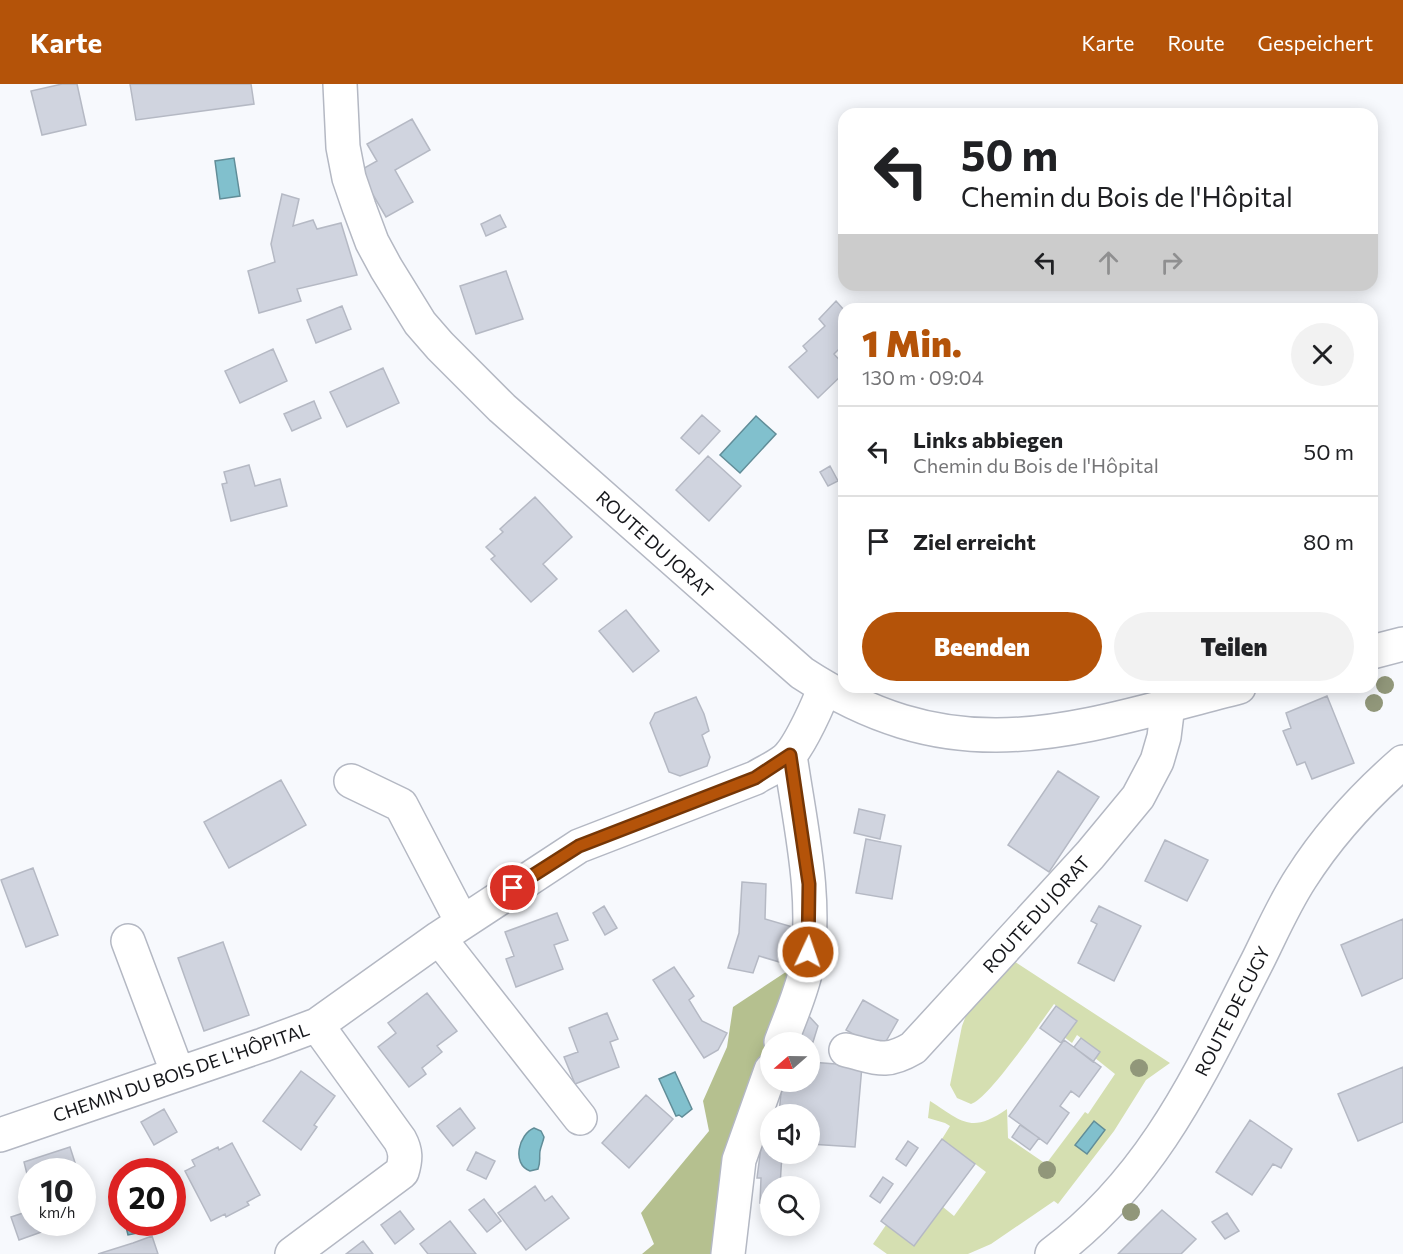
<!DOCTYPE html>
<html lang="de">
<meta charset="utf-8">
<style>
body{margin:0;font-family:Commissioner,sans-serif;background:#f2f2f2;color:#202124;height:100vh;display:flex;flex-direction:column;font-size:22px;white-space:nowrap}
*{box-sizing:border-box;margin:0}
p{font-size:20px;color:#757577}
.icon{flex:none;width:33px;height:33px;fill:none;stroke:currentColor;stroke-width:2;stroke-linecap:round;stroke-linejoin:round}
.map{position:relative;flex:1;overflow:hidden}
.drawer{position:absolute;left:838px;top:219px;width:540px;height:390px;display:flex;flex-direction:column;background:#fff;border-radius:18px;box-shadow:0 3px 15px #0003}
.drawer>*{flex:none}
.hud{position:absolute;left:838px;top:24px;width:540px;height:183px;border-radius:18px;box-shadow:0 3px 15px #0003;background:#fff;color:#202124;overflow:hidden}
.needle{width:39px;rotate:250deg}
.fabs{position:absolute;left:760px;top:948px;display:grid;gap:12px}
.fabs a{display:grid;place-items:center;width:60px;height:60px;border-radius:50%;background:#fff;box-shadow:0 3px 15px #0003;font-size:30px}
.speed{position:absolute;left:18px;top:1074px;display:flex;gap:12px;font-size:30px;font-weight:700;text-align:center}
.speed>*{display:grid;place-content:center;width:78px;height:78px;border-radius:50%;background:#fff;box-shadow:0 3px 15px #0003;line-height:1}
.speed small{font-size:15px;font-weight:400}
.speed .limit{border:9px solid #d22;background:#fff;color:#111}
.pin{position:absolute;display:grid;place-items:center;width:51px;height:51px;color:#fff;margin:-26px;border:3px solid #fff;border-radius:50%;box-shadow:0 2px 6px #0007}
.me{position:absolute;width:66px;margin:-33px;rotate:3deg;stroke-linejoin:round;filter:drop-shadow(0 0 4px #0008)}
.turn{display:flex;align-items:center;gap:21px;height:126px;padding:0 24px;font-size:27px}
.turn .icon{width:78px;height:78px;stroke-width:2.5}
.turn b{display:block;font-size:42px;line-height:51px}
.lanes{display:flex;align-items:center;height:57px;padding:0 24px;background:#0003;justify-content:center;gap:30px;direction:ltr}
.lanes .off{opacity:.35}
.round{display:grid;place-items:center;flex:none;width:63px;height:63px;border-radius:32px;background:#f2f2f2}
.head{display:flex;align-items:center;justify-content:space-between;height:102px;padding:0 24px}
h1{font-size:36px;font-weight:800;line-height:45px;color:#b45309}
.cta{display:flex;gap:12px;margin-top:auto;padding:12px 24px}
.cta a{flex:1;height:69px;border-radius:36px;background:#b45309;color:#fff;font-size:24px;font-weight:800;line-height:69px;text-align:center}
.cta a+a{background:#f2f2f2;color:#202124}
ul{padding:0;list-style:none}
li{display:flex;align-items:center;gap:18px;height:90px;padding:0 24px;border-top:2px solid #e0e0e0}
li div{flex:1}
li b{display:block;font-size:22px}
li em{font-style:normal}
header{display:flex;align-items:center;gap:36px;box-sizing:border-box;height:84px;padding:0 30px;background:#b45309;color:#fff}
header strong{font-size:28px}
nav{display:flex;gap:33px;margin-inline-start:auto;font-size:21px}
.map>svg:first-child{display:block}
</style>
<header>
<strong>Karte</strong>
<nav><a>Karte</a><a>Route</a><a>Gespeichert</a></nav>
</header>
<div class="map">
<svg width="1403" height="1170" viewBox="0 0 1403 1170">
<rect width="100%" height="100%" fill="#f7f9fd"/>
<path fill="#d5dfb1" d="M1006,872L1170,979L1146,996L1114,1047L1058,1120L1054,1117L991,1160L968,1170H887L873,1160L886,1141L914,1162L943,1123L954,1132L986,1088L942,1055L950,1042L945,1039L928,1034L930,1017C963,1038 971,1050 1007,1025L1008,1054L1046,1080L1085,1028L1088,1030L1115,990L1095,974L1100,968L1077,951L1072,959L1064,953L1076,937L1054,920C1041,938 987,1017 971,1020L957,1014L950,1001L962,942L976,905Z"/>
<path fill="#b5c08f" d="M798,880L771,974L722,1170H642L654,1160L641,1129L709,1047L703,1017L727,963L733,923Z"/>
<path fill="#81c0cd" stroke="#618d98" stroke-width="1.5" d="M234,74L240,112L220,115L215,77Z
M756,332L776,350L740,389L720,371Z
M675,988L692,1025L682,1033L679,1031L676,1032L659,995Z
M1094,1037L1105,1046L1087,1070L1075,1061Z
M534,1044L541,1047L544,1053C543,1058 541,1062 540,1067C539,1074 541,1077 538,1085L530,1087C511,1080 519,1050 534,1044Z
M125,1139H163L164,1144L128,1151Z"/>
<path fill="#d0d4df" stroke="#b5b9c4" stroke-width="1.5" d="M62,0H77L86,41L42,51L31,7Z
M130,0H251L254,20L136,36Z
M412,35L430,66L395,86L413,118L386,133L359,87L377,77L367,60Z
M282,110L299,115L293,142L313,136L317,145L341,139L357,191L297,205L301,217L259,229L248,187L275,178L271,160Z
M500,131L506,143L486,152L481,140Z
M506,187L523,235L476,250L460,202Z
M836,217L844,226V262L843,261L834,270L844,281V289L818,314L789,283L807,267L803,262L825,242L819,235Z
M342,222L351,245L316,259L307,236Z
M273,265L287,297L240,319L225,287Z
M383,284L399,319L347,343L330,308Z
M314,317L321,334L292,347L284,330Z
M702,331L720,347L699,370L681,354Z
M708,372L741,402L709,437L676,406Z
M249,381L255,402L280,395L287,422L231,437L222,400L227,399L224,388Z
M830,382L838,397L828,402L820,388Z
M535,413L572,453L543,480L557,495L531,518L491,475L495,472L486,463L503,448L500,445Z
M626,526L659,567L633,588L599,547Z
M1327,612L1354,679L1312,695L1305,678L1297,681L1283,647L1291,644L1286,629Z
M696,613L704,630L709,647L702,651L710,673L707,682L680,692L669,688L650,639L655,629Z
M1058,687L1099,713L1049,788L1008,761Z
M281,696L306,741L229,784L204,738Z
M859,725L885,731L880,755L854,749Z
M866,755L901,762L892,815L856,809Z
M1165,756L1208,776L1187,817L1145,797Z
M33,784L58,851L26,863L1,796Z
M742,798L766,800L765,835L796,844L786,880L759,872L753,889L728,884L739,849Z
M604,822L617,844L605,851L593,829Z
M1099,822L1141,842L1114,897L1078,879L1097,840L1091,837Z
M557,829L568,856L554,861L563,885L516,903L506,875L514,872L505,848Z
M1403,835V894L1362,912L1341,861Z
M223,858L249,931L204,947L178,874Z
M674,883L694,912L689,916L702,937L727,949L718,966L704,974L653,896Z
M427,909L457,947L437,962L442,968L422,984L426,990L409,1003L378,963L396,949L388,939Z
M863,916L898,936L881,966L846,946Z
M1056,922L1077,937L1061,959L1040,944Z
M607,929L618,955L610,958L619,983L575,1000L564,973L578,968L569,944Z
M807,930L818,942L813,958L792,952Z
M1081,954L1100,968L1093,978L1074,963Z
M1064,956L1101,983L1079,1013L1071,1007L1060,1022L1069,1029L1047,1060L1009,1032Z
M810,978L862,982L855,1063L810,1060V1030H779L782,998H810Z
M1403,983V1038L1358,1057L1338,1010Z
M301,987L335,1012L314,1041L317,1043L301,1066L263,1037Z
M646,1011L673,1035L629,1084L602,1059Z
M460,1024L475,1044L453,1062L437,1042Z
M164,1025L177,1048L154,1061L141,1038Z
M1250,1036L1292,1065L1281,1084L1273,1080L1252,1111L1216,1088Z
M1020,1041L1039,1054L1030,1066L1012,1053Z
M763,1048L771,1049V1070H782L780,1102H771V1120L760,1119L761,1094H757Z
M942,1055L975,1080L914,1162L881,1137Z
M908,1057L918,1064L906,1082L896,1075Z
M232,1059L260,1111L247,1118L249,1121L226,1133L225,1130L211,1137L185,1087L195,1082L192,1076L218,1063L219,1066Z
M70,1063L78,1088H32V1110L24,1078Z
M476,1068L495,1077L486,1095L467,1086Z
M883,1093L893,1100L880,1119L870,1112Z
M82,1101L88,1119L82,1121Z
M535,1102L545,1117L552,1112L569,1134L526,1166L498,1129Z
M484,1115L501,1137L487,1148L469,1126Z
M32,1126V1138H44L47,1146L19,1156L11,1133Z
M1162,1126L1196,1155L1181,1170H1118Z
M400,1127L414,1145L395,1160L381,1141Z
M1227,1129L1239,1147L1225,1155L1212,1138Z
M450,1137L476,1170H428L420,1160Z
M152,1152L158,1170H98L133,1159Z
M363,1157L373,1170H346Z"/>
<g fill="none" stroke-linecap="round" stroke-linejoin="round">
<g stroke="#b4b8c3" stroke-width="36">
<path id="minor" d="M340,0L343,63L349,94L359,123L372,158L386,184L420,239L440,262L502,324L802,589C959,692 1074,645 1239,603
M1372,568L1403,560
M351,697L401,721L462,838
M439,854L580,1034
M128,857L178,990
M781,958C789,936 802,907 806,885C818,814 800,741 790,671
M846,966C876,973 884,981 913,964L1090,771L1138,713L1157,677L1164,653L1168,621
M0,1051L263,961L317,941L439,854L579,762L755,694C766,687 782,681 790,671C801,658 819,620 824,604
M292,1170L402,1088C406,1075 406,1067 400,1056L317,941
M728,1170L739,1076L771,986"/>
</g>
<g stroke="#b4b8c3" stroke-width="36">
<path id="major" d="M1052,1170C1155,1093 1200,989 1257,878C1271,850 1284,820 1301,794C1329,750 1364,712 1403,678"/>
</g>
<use href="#minor" stroke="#fff" stroke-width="33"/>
<use href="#major" stroke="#fff" stroke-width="33"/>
</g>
<g fill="#91977a">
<circle cx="1385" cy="601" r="9"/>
<circle cx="1374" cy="619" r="9"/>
<circle cx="1139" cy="984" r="9"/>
<circle cx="1047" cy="1086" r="9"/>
<circle cx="1131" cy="1128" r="9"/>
</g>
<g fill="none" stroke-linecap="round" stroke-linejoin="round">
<g stroke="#753606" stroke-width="15">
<path id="route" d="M513,804L579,762L755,694L790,671L809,800L808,868"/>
</g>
<use href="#route" stroke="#b45309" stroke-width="10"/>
</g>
<g text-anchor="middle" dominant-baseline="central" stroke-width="5" stroke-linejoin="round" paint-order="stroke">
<g font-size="18" fill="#16171b" stroke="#fff">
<text transform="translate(655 460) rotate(42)">ROUTE DU JORAT</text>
<text transform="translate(1036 830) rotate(-48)">ROUTE DU JORAT</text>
<text transform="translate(1232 927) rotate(-63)">ROUTE DE CUGY</text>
<text transform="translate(181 988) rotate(-19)">CHEMIN DU BOIS DE L'HÔPITAL</text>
</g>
</g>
</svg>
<div class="fabs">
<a><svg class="needle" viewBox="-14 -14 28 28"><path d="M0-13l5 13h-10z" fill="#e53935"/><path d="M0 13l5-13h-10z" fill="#757577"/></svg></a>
<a><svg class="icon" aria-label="sound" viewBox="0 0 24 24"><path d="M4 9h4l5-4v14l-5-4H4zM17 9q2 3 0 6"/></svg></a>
<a><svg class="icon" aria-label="search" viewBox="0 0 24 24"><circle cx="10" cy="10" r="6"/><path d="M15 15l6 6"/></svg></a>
</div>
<div class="speed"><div>10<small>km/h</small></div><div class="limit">20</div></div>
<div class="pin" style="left:513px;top:804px;background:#d93025"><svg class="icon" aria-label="arrive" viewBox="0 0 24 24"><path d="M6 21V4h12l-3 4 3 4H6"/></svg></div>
<svg class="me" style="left:808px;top:868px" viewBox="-20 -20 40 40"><circle r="17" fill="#b45309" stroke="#fff" stroke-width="3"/><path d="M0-11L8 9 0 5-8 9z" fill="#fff"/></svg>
<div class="hud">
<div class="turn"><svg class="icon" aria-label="left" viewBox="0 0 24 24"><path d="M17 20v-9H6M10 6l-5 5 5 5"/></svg><div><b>50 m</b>Chemin du Bois de l'Hôpital</div></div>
<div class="lanes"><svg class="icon" aria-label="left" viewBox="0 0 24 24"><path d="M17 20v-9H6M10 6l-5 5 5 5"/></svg><svg class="icon off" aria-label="ahead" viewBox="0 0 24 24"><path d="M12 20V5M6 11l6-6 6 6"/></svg><svg class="icon off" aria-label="right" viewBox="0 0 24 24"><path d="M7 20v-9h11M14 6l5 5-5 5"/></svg></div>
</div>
<section class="drawer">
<div class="head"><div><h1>1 Min.</h1><p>130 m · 09:04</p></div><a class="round"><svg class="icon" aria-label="close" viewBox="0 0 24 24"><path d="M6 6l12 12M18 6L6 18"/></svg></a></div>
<ul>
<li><svg class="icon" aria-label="left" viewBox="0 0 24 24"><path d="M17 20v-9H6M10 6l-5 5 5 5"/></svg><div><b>Links abbiegen</b><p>Chemin du Bois de l'Hôpital</p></div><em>50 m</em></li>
<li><svg class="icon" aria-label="arrive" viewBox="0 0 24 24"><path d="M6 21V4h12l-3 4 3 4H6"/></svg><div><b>Ziel erreicht</b></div><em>80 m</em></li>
</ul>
<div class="cta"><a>Beenden</a><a>Teilen</a></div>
</section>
</div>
